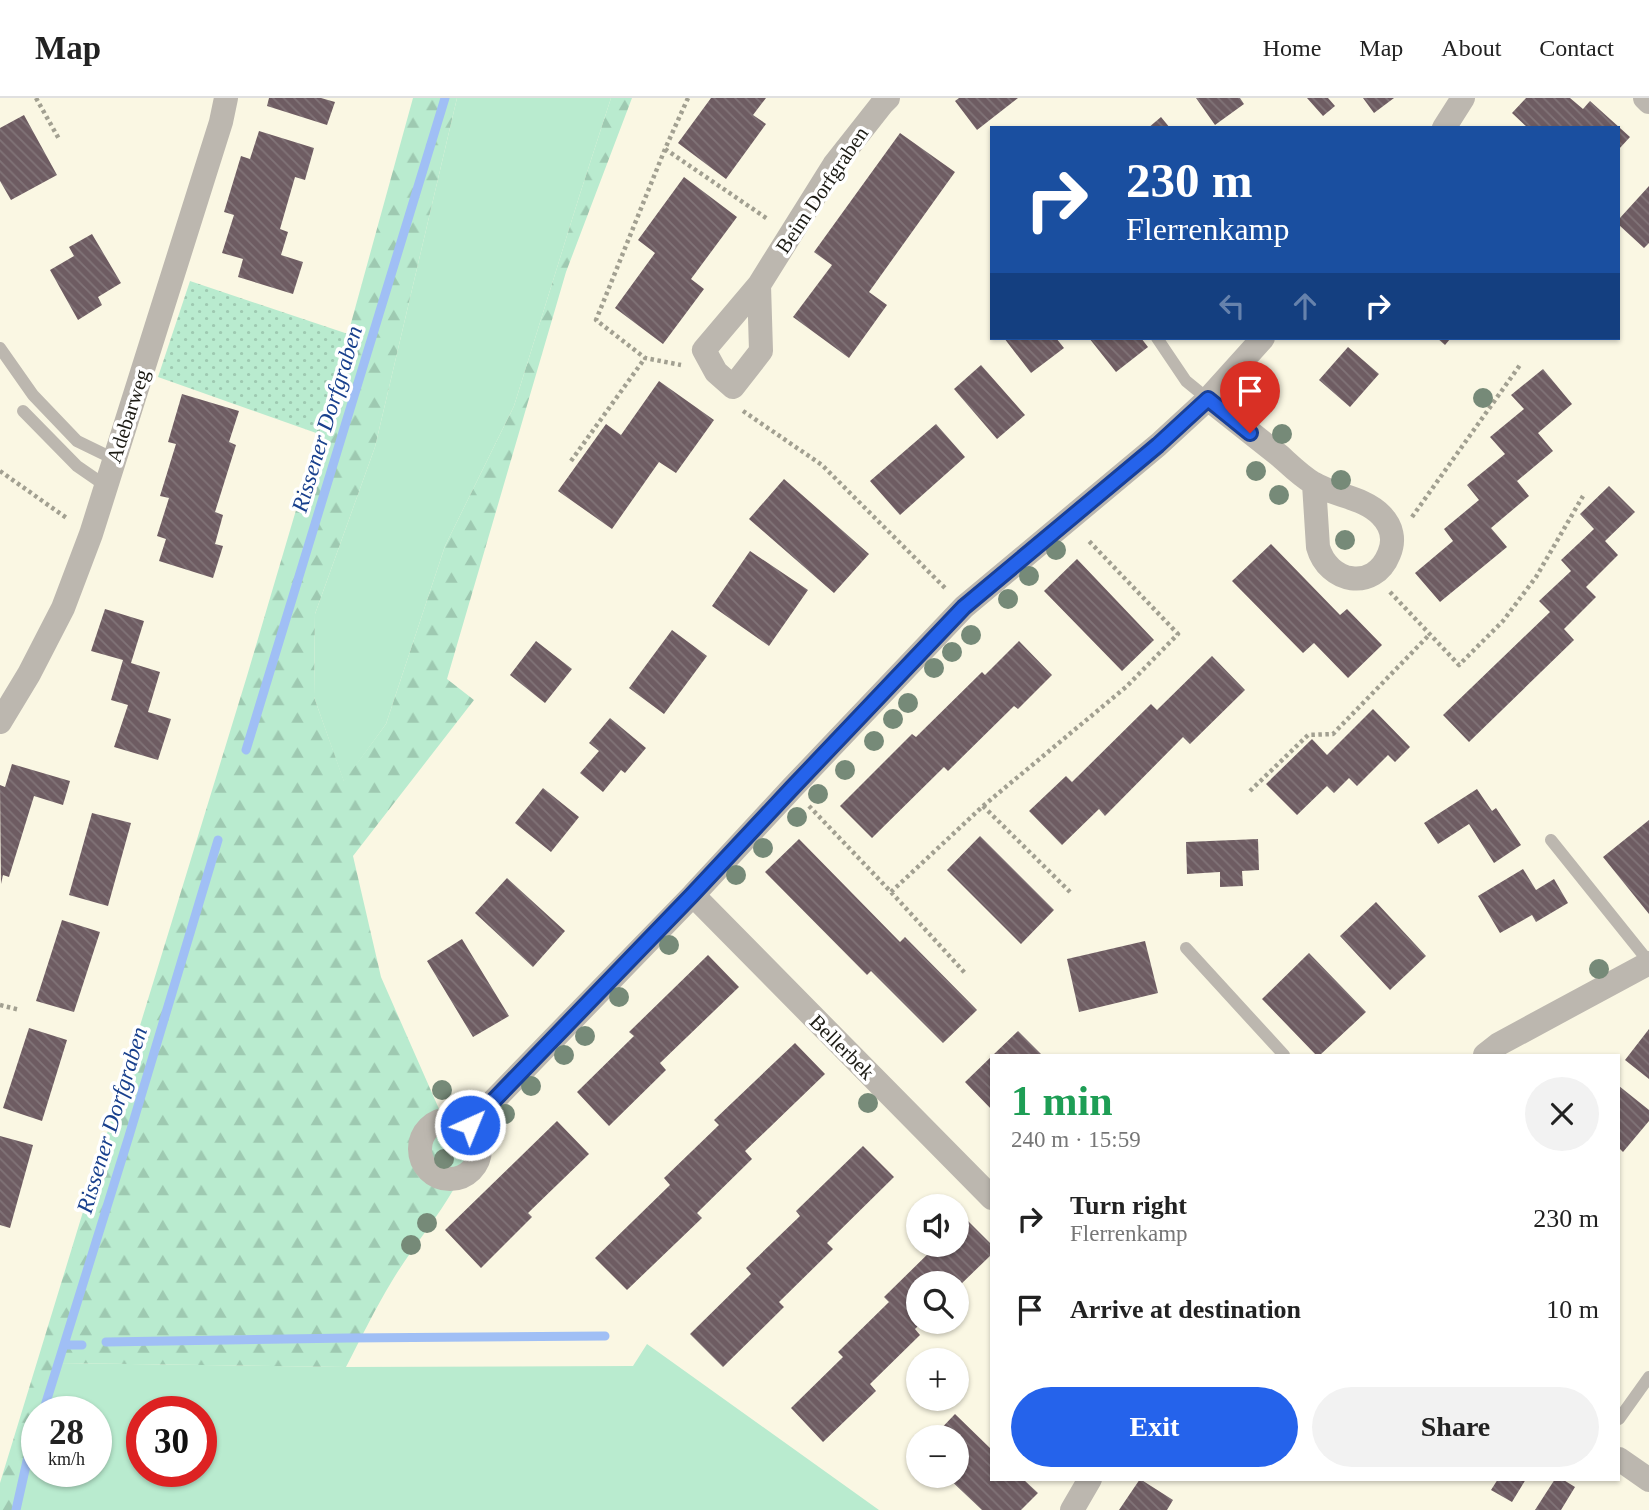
<!DOCTYPE html>
<meta charset="utf-8">
<style>
body{margin:0;font-family:Georgia,serif;background:#f2f2f2;color:#222;height:100vh;display:flex;flex-direction:column;font-size:26px;white-space:nowrap}
*{box-sizing:border-box;margin:0}
p{font-size:23px;color:#767676}
.icon{flex:none;width:38px;height:38px;fill:none;stroke:currentColor;stroke-width:2;stroke-linecap:round;stroke-linejoin:round}
.map{position:relative;flex:1;overflow:hidden}
.sheet{position:absolute;left:990px;top:956px;width:630px;height:427px;display:flex;flex-direction:column;background:#fff;border-radius:0px;box-shadow:0 2px 5px #0004}
.sheet>*{flex:none}
.hud{position:absolute;left:990px;top:28px;width:630px;height:214px;border-radius:0px;box-shadow:0 2px 5px #0004;background:#1a4fa0;color:#fff;overflow:hidden}
.fabs{position:absolute;left:906px;top:1096px;display:grid;gap:14px}
.fabs a{display:grid;place-items:center;width:63px;height:63px;border-radius:50%;background:#fff;box-shadow:0 2px 5px #0004;font-size:35px}
.speed{position:absolute;left:21px;top:1298px;display:flex;gap:14px;font-size:35px;font-weight:700;text-align:center}
.speed>*{display:grid;place-content:center;width:91px;height:91px;border-radius:50%;background:#fff;box-shadow:0 2px 5px #0004;line-height:1}
.speed small{font-size:18px;font-weight:400}
.speed .limit{border:10px solid #d22;background:#fff;color:#111}
.pin{position:absolute;display:grid;place-items:center;width:60px;height:60px;color:#fff;margin:-72px -30px;border-radius:50% 50% 50% 0;rotate:-45deg;box-shadow:0 0 7px #0007}
.pin .icon{rotate:45deg}
.me{position:absolute;width:77px;margin:-38px;rotate:44deg;stroke-linejoin:round;filter:drop-shadow(0 0 5px #0008)}
.turn{display:flex;align-items:center;gap:24px;height:147px;padding:0 21px;font-size:32px}
.turn .icon{width:91px;height:91px;stroke-width:2.5}
.turn b{display:block;font-size:49px;line-height:60px}
.lanes{display:flex;align-items:center;height:66px;padding:0 21px;background:#0003;justify-content:center;gap:35px;direction:ltr}
.lanes .off{opacity:.35}
.round{display:grid;place-items:center;flex:none;width:74px;height:74px;border-radius:37px;background:#f2f2f2}
.overview{display:flex;align-items:center;justify-content:space-between;height:119px;padding:0 21px}
h1{font-size:42px;font-weight:600;line-height:52px;color:#1e9e55}
.primary-button{display:flex;gap:14px;margin-top:auto;padding:14px 21px}
.primary-button a{flex:1;height:80px;border-radius:42px;background:#2563eb;color:#fff;font-size:28px;font-weight:600;line-height:80px;text-align:center}
.primary-button a+a{background:#f2f2f2;color:#222}
ul{padding:0;list-style:none}
li{display:flex;align-items:center;gap:21px;height:91px;padding:0 21px}
li div{flex:1}
li b{display:block;font-size:26px}
li em{font-style:normal}
header{display:flex;align-items:center;gap:42px;box-sizing:border-box;height:98px;padding:0 35px;background:#fff;border-bottom:2px solid #e0e0e0}
header strong{font-size:33px}
nav{display:flex;gap:38px;margin-inline-start:auto;font-size:24px}
.map>svg:first-child{display:block}
</style>
<header>
<strong>Map</strong>
<nav><a>Home</a><a>Map</a><a>About</a><a>Contact</a></nav>
</header>
<div class="map">
<svg width="1649" height="1412" viewBox="0 0 1649 1412">
<defs>
<pattern id="forest-firs" width="22" height="20" patternUnits="userSpaceOnUse" patternTransform="scale(1.75)"><rect width="22" height="20" fill="#b9ebcf"/><path d="M5 1l3.5 6h-7zM16 11l3.5 6h-7z" fill="#9ec9b1"/></pattern>
<pattern id="park-dots" width="8" height="8" patternUnits="userSpaceOnUse" patternTransform="scale(1.75)"><rect width="8" height="8" fill="#b9ebcf"/><path d="M2 2h.1M6 6h.1" fill="none" stroke="#9ec9b1" stroke-width="1.8" stroke-linecap="round"/></pattern>
<pattern id="building-back-hatch" width="6" height="6" patternUnits="userSpaceOnUse" patternTransform="scale(1.75)"><rect width="6" height="6" fill="#6e5c62"/><path d="M-1 5l2 2M0 0l6 6M5-1l2 2" fill="none" stroke="#817478"/></pattern>
</defs>
<rect width="100%" height="100%" fill="#faf7e3"/>
<path fill="#b9ebcf" fill-rule="evenodd" d="M457,0H611L579,99L514,308L445,448L386,626L344,684L314,599L315,516L375,349Z
M647,1246L879,1412H16L27,1363L37,1333V1374H96V1314H43L58,1265L346,1269L633,1268ZM142,1314H201V1374H142Z"/>
<path fill="url(#forest-firs)" d="M413,0H457L375,349L315,516L314,599L344,683L386,626L445,448L514,308L579,99L611,0H632L566,174L447,581L474,602L353,758L381,879L443,1020C463,1021 484,1032 480,1056C478,1071 469,1071 461,1080C459,1083 457,1086 455,1089C436,1122 411,1151 392,1183C375,1211 361,1240 346,1269L58,1265L43,1314H37V1333L27,1363L16,1412H0V1385L247,578L348,236Z"/>
<path fill="url(#park-dots)" d="M190,183L348,236L319,336L158,279Z"/>
<g fill="none" stroke-linecap="round" stroke-linejoin="round">
<path stroke="#a0bff5" stroke-width="9" d="M246,652L445,0
M106,1244L348,1240L605,1238
M64,1247H82
M43,1314L129,1038L218,742
M16,1412L27,1363L37,1333"/>
</g>
<path fill="url(#building-back-hatch)" d="M269,0H321L335,4L327,27L267,8Z
M711,0H766L753,17L766,26L726,81L678,45Z
M959,0H1018L977,32L955,3Z
M1196,0H1240L1244,6L1215,27Z
M1307,0H1328L1335,8L1323,18Z
M1363,0H1394L1374,15Z
M1526,0H1570L1583,11L1590,3L1630,39L1619,51V30H1528L1512,15Z
M24,17L57,77L11,102L0,83V30Z
M1161,19L1170,30H1148Z
M259,33L314,50L305,82L295,79L280,131L288,134L281,157L303,164L293,196L238,179L243,161L222,155L234,117L224,114L241,58L250,61Z
M900,35L955,74L869,194L887,207L849,260L793,219L832,167L814,154Z
M684,79L737,119L691,181L704,191L663,246L615,210L655,155L638,142Z
M1649,88V145L1644,150L1619,127V121Z
M92,136L121,185L98,199L102,207L78,222L50,172L74,158L69,149Z
M1004,240H1056L1064,250L1031,275Z
M1089,240H1141L1148,249L1116,274Z
M1437,240H1451L1445,247Z
M1348,249L1379,276L1350,309L1319,282Z
M981,267L1025,317L997,341L954,291Z
M1543,271L1572,306L1538,335L1553,353L1517,383L1529,398L1491,430L1507,449L1440,504L1415,475L1453,443L1444,431L1479,402L1467,387L1505,356L1490,339L1524,311L1511,297Z
M659,283L714,322L676,375L659,364L612,431L558,393L606,326L621,337Z
M182,296L239,313L229,344L236,347L215,414L223,417L215,446L223,448L213,480L159,463L166,441L157,438L169,400L160,398L176,346L168,344Z
M936,326L965,359L900,417L870,383Z
M784,381L869,456L834,495L749,421Z
M1609,388L1635,414L1605,443L1618,457L1586,489L1596,499L1564,531L1574,542L1469,644L1443,617L1550,514L1539,503L1571,473L1561,462L1594,431L1580,416Z
M1271,446L1340,517L1347,511L1382,547L1348,580L1314,545L1303,555L1232,483Z
M750,453L808,492L769,548L712,508Z
M1077,461L1154,542L1122,573L1044,493Z
M105,511L144,523L131,565L160,574L148,614L171,621L158,662L114,649L128,607L111,602L123,562L91,553Z
M672,532L707,558L664,616L629,590Z
M536,543L572,571L545,605L510,577Z
M1019,543L1052,577L1018,611L1014,608L948,673L944,669L872,740L840,708L912,636L916,639L982,574L985,577Z
M1212,558L1245,592L1190,646L1183,639L1105,718L1099,711L1062,747L1029,713L1066,678L1072,684L1151,606L1157,612Z
M1373,611L1410,649L1395,664L1388,657L1357,688L1349,680L1334,695L1327,688L1297,717L1266,686L1312,641L1327,657Z
M610,620L646,650L625,675L621,672L603,694L580,675L599,653L589,645Z
M12,666L70,683L63,707L34,698L9,779L3,777L1,786L0,687L5,689Z
M543,690L579,719L551,754L515,725Z
M1477,691L1492,713L1496,710L1521,747L1494,765L1469,726L1438,746L1424,725Z
M92,715L131,725L108,808L69,797Z
M1649,722V816L1603,759Z
M980,738L1054,812L1021,846L947,772Z
M799,741L900,844L905,839L977,912L943,945L871,873L867,877L765,774Z
M1258,741L1259,772L1242,773L1243,788L1220,789V774L1187,776L1186,744Z
M1523,771L1536,792L1554,781L1568,805L1536,824L1532,817L1500,835L1478,798Z
M507,780L565,833L533,869L475,815Z
M1376,804L1426,858L1390,892L1340,838Z
M62,822L100,834L74,914L36,903Z
M462,841L509,918L473,939L427,863Z
M1145,843L1158,895L1079,914L1067,861Z
M1309,855L1366,914L1320,957H1316L1262,901Z
M708,857L739,889L660,965L666,972L609,1028L577,994L634,938L629,934Z
M29,930L67,942L42,1023L3,1010Z
M1649,931V981L1625,962Z
M1018,933L1042,957H993Z
M795,945L825,976L745,1053L752,1061L697,1115L702,1120L627,1192L595,1160L670,1087L664,1080L719,1027L714,1022Z
M992,958V1012L965,984Z
M1619,988L1649,1012V1023L1623,1054L1619,1050Z
M557,1023L589,1056L528,1115L532,1119L481,1170L445,1132Z
M0,1038L33,1047L10,1130L0,1127Z
M863,1048L894,1079L827,1145L833,1151L779,1204L784,1209L723,1269L690,1236L751,1176L746,1170L800,1118L796,1113Z
M965,1120L992,1147V1156L957,1190V1185H919V1223H923L915,1231L920,1237L870,1286L876,1293L823,1344L791,1310L843,1259L838,1254L889,1204L884,1199L938,1146H957V1127Z
M955,1316L992,1352V1381H1023L1038,1395L1021,1412H982L945,1377H957V1339H933Z
M1140,1381L1173,1402L1167,1412H1119Z
M1498,1381H1526L1512,1404L1491,1392Z
M1555,1381H1562L1575,1389L1561,1412H1535Z"/>
<g fill="none" stroke-linecap="round" stroke-linejoin="round">
<path stroke="#a2a091" stroke-width="4.5" stroke-dasharray="3.5 3.5" stroke-linecap="butt" d="M36,0L59,41
M688,0L665,51L769,122
M665,51L596,222L645,260L681,267
M743,313L822,367L946,491
M571,363L645,260
M0,373L68,421
M1412,419L1520,267
M1390,494L1459,567L1503,523L1536,479L1583,398
M1250,693L1308,637L1333,636L1430,536
M809,708L891,794L965,875
M983,708L1070,794
M891,794L983,708L1126,589L1178,536L1087,441
M0,907L20,912"/>
<path stroke="#bcb7af" stroke-width="12" d="M1157,240L1186,283L1208,301
M0,250L33,297L77,343L114,361
M23,313L77,368L106,388
M1551,742L1649,864
M1186,850L1284,957
M1619,1321L1649,1279"/>
<path stroke="#bcb7af" stroke-width="24" d="M1645,0L1649,4
M1444,30L1463,0
M759,187L761,253L733,289L716,274L704,252L759,187L834,67L882,6L888,0
M1208,301C1232,320 1256,339 1280,358C1290,367 1301,378 1313,385C1334,398 1364,399 1381,417C1392,428 1395,442 1389,456C1374,494 1328,485 1318,449L1314,386
M0,624L29,576L63,510L91,436L221,24L226,0
M693,797L992,1100
M1485,957L1499,946L1649,865
M420 1051a30 30 0 1 1 60 0a30 30 0 1 1-60 0Z
M470,1027L693,797L792,690L964,509L1158,347L1208,301L1263,240
M1619,1361L1649,1382
M1072,1412L1090,1381"/>
</g>
<g fill="#768a78">
<circle cx="1260" cy="284" r="10"/>
<circle cx="1483" cy="300" r="10"/>
<circle cx="1282" cy="336" r="10"/>
<circle cx="1256" cy="373" r="10"/>
<circle cx="1341" cy="382" r="10"/>
<circle cx="1279" cy="397" r="10"/>
<circle cx="1345" cy="442" r="10"/>
<circle cx="1056" cy="452" r="10"/>
<circle cx="1029" cy="478" r="10"/>
<circle cx="1008" cy="501" r="10"/>
<circle cx="971" cy="537" r="10"/>
<circle cx="952" cy="554" r="10"/>
<circle cx="934" cy="570" r="10"/>
<circle cx="908" cy="605" r="10"/>
<circle cx="893" cy="621" r="10"/>
<circle cx="874" cy="643" r="10"/>
<circle cx="845" cy="672" r="10"/>
<circle cx="818" cy="696" r="10"/>
<circle cx="797" cy="719" r="10"/>
<circle cx="763" cy="750" r="10"/>
<circle cx="736" cy="777" r="10"/>
<circle cx="669" cy="847" r="10"/>
<circle cx="1599" cy="871" r="10"/>
<circle cx="619" cy="899" r="10"/>
<circle cx="585" cy="938" r="10"/>
<circle cx="564" cy="957" r="10"/>
<circle cx="531" cy="988" r="10"/>
<circle cx="442" cy="992" r="10"/>
<circle cx="868" cy="1005" r="10"/>
<circle cx="505" cy="1016" r="10"/>
<circle cx="444" cy="1061" r="10"/>
<circle cx="427" cy="1125" r="10"/>
<circle cx="411" cy="1147" r="10"/>
</g>
<g fill="none" stroke-linecap="round" stroke-linejoin="round">
<g stroke="#184099" stroke-width="18">
<path id="route" d="M470,1027L692,797L792,690L964,509L1158,347L1208,301L1250,335"/>
</g>
<use href="#route" stroke="#2563eb" stroke-width="12"/>
</g>
<g text-anchor="middle" dominant-baseline="central" stroke-width="7" stroke-linejoin="round" paint-order="stroke">
<g font-size="21" fill="#1c1b14" stroke="#fff">
<text transform="translate(822 92) rotate(-56)">Beim Dorfgraben</text>
<text transform="translate(128 318) rotate(-72)">Adebarweg</text>
<text transform="translate(842 949) rotate(45)">Bellerbek</text>
</g>
<g font-size="23" font-style="italic" fill="#19408d" stroke="#fff">
<text transform="translate(327 321) rotate(-73)">Rissener Dorfgraben</text>
<text transform="translate(112 1022) rotate(-73)">Rissener Dorfgraben</text>
</g>
</g>
</svg>
<div class="fabs">
<a><svg class="icon" aria-label="sound" viewBox="0 0 24 24"><path d="M4 9h4l5-4v14l-5-4H4zM17 9q2 3 0 6"/></svg></a>
<a><svg class="icon" aria-label="search" viewBox="0 0 24 24"><circle cx="10" cy="10" r="6"/><path d="M15 15l6 6"/></svg></a>
<a>+</a>
<a>−</a>
</div>
<div class="speed"><div>28<small>km/h</small></div><div class="limit">30</div></div>
<div class="pin" style="left:1250px;top:335px;background:#d93025"><svg class="icon" aria-label="arrive" viewBox="0 0 24 24"><path d="M6 21V4h12l-3 4 3 4H6"/></svg></div>
<svg class="me" style="left:470px;top:1027px" viewBox="-20 -20 40 40"><circle r="17" fill="#2563eb" stroke="#fff" stroke-width="3"/><path d="M0-11L8 9 0 5-8 9z" fill="#fff"/></svg>
<div class="hud">
<div class="turn"><svg class="icon" aria-label="right" viewBox="0 0 24 24"><path d="M7 20v-9h11M14 6l5 5-5 5"/></svg><div><b>230 m</b>Flerrenkamp</div></div>
<div class="lanes"><svg class="icon off" aria-label="left" viewBox="0 0 24 24"><path d="M17 20v-9H6M10 6l-5 5 5 5"/></svg><svg class="icon off" aria-label="ahead" viewBox="0 0 24 24"><path d="M12 20V5M6 11l6-6 6 6"/></svg><svg class="icon" aria-label="right" viewBox="0 0 24 24"><path d="M7 20v-9h11M14 6l5 5-5 5"/></svg></div>
</div>
<section class="sheet">
<div class="overview"><div><h1>1 min</h1><p>240 m · 15:59</p></div><a class="round"><svg class="icon" aria-label="close" viewBox="0 0 24 24"><path d="M6 6l12 12M18 6L6 18"/></svg></a></div>
<ul>
<li><svg class="icon" aria-label="right" viewBox="0 0 24 24"><path d="M7 20v-9h11M14 6l5 5-5 5"/></svg><div><b>Turn right</b><p>Flerrenkamp</p></div><em>230 m</em></li>
<li><svg class="icon" aria-label="arrive" viewBox="0 0 24 24"><path d="M6 21V4h12l-3 4 3 4H6"/></svg><div><b>Arrive at destination</b></div><em>10 m</em></li>
</ul>
<div class="primary-button"><a>Exit</a><a>Share</a></div>
</section>
</div>
